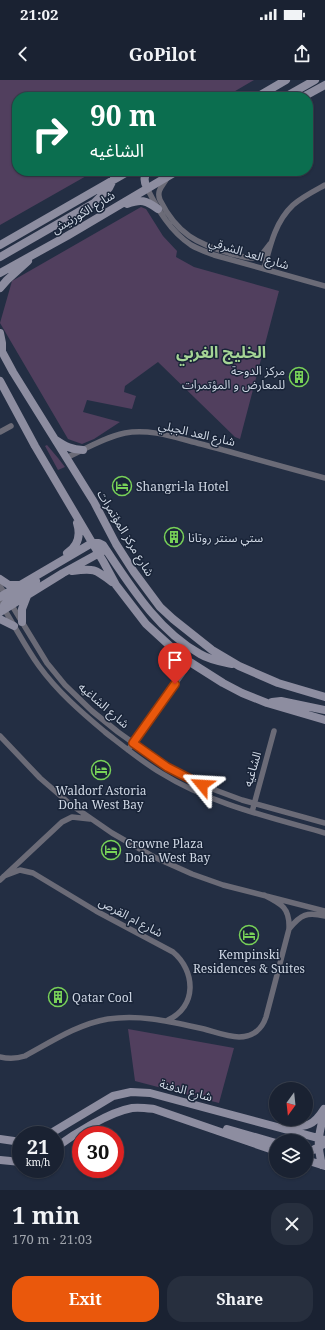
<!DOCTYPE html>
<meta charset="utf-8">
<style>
body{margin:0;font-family:"Noto Serif","Noto Sans Arabic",serif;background:#272f3e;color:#f1f3f6;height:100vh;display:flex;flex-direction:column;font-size:15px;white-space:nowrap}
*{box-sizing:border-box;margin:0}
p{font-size:13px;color:#9fa4ac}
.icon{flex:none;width:22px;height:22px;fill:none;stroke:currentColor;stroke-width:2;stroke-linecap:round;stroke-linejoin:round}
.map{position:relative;height:1110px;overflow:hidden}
.details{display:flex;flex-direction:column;background:#1a2232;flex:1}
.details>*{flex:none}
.banner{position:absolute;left:12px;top:12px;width:301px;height:84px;border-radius:16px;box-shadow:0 1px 3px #0004,0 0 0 1px #383f4d;background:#0b6e4f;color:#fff;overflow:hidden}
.needle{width:26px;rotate:195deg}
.tools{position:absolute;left:269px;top:1002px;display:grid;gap:8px}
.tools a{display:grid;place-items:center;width:44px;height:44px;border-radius:50%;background:#1a2232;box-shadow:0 1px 3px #0004,0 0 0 1px #383f4d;font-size:20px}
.speed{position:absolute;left:12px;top:1046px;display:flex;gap:8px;font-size:20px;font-weight:700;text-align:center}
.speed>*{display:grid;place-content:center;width:52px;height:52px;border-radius:50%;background:#1a2232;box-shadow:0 1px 3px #0004,0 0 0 1px #383f4d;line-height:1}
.speed small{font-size:10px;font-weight:400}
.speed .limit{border:6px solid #d22;background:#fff;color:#111}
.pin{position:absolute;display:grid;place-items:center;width:34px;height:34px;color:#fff;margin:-41px -17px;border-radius:50% 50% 50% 0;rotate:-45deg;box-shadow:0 0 4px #0007}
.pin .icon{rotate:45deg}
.me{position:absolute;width:44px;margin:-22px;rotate:297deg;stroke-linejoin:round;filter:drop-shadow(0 0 3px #0008)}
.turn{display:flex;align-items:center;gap:14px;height:84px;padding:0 12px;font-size:18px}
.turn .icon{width:52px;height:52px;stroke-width:2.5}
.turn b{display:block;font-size:28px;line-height:34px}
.round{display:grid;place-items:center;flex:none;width:42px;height:42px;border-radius:16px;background:#272f3e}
.summary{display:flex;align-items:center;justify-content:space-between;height:68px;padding:0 12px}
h1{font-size:24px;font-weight:700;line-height:30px}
.button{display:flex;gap:8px;margin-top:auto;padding:8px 12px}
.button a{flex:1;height:46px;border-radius:16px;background:#ea580c;color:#fff;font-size:16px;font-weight:700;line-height:46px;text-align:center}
.button a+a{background:#272f3e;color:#f1f3f6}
.status{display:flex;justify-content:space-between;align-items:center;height:28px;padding:0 20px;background:#1a2232;direction:ltr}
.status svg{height:11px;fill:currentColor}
header{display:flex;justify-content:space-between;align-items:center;height:52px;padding:0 12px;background:#1a2232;font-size:18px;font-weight:700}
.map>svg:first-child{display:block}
</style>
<div class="status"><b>21:02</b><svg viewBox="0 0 49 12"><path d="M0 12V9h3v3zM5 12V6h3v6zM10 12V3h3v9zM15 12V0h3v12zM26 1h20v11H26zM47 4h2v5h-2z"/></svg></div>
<header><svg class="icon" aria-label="back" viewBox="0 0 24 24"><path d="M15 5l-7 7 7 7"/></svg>GoPilot<svg class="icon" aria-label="share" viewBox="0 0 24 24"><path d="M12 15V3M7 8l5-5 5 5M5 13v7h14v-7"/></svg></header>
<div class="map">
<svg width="325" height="1110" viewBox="0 0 325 1110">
<rect width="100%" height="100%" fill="#232e43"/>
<path fill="#513f5e" d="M0,0H254L225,17H17V91H95L0,145Z
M141,127L146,129L163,156L177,171L176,177L194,187L279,211L240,359L235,357L158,282L125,306L124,312L136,316L132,329L87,320L83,332L120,342L94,359L82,364L68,359L0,243L12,201Z
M47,365L58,378L65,387L58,390L45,366Z
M128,949L234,968L219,1023L135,1001Z"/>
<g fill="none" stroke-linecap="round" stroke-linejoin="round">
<path stroke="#6b6b77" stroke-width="5.5" d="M167,98C163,106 156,110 160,120C177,154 197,164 232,174C241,176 251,180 260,177L270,164
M147,108C158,130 170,151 191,165C198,169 206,172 214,175L325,206
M264,189C270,166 275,142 293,125C302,117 314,111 325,105
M0,352L11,346
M66,378C85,369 105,357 125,353C150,348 177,358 201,364C242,375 283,387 325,398
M0,506L47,583L65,605L92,631L118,652L167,687L199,704L242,720L325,743
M0,520L4,529C16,548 26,568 39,586C57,611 81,632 105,652C123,666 141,681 161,693C211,724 269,737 325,753
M0,656L40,698L70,724L112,753L154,777L192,794L223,805L325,831
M128,670L190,583
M252,732L274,651
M4,796L20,790L33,793L96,831L173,872C196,891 197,927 168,940
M0,800L62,742L72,737L90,739
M289,849C301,834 307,832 325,836
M0,977C9,979 16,979 25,976C51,962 78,944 108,939C141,934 172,942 204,949C215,952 228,957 239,957C253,957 262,949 266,937L289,849C290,828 282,824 264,815"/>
<path stroke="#8d8da0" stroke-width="8" d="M257,17L286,0
M285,17L315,0
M303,17L325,5
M147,108C144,102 143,96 148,91
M127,124C141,119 146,120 158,129
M0,165L129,91
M0,177L94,123L109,108L113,100
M0,193L67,156L177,91
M0,208L7,200L28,181
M0,253L2,263V273
M0,268L13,292L94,422L116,464L134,492L160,527L173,539L212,570L239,586L278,603L325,617
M0,301L35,366L103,481L116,505L146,544L182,577L223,603L242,613L267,623L325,640
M56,360C65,366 72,370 83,370
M67,473C78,466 81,456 77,443
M72,491C94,488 95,489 112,502
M0,499L9,505H20
M0,517L92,463H99L103,465C130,505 157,550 200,574C210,580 222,582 232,584
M4,529V525L8,520L36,501
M0,532L63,493L103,471
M0,539L14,546
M22,542V529L27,516
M272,622L281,621L325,630
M289,1047C307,1047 314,1045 324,1029
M227,1049L276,1063
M48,1055L113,1016L131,1012L150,1013L325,1060
M0,1059L21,1062
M55,1068C74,1054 109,1032 132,1028C139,1027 146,1028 154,1029L276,1071
M306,1071L313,1070L322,1065
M0,1080L21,1082
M306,1080L325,1086
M322,1085C316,1061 319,1054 325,1030"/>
</g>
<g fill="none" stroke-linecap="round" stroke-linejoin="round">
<g stroke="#983908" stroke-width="10">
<path id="route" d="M175,604L133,663L167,687L202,705"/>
</g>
<use href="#route" stroke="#ea580c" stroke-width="7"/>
</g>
<defs>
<g id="building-ring" transform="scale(1)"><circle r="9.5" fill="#192438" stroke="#78d158" stroke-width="1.5"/><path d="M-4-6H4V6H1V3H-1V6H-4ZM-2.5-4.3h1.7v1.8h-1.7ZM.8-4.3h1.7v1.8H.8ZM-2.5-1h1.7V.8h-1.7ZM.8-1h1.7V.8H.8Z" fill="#78d158"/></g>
<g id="hotel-ring" transform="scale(1)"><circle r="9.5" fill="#192438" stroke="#78d158" stroke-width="1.5"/><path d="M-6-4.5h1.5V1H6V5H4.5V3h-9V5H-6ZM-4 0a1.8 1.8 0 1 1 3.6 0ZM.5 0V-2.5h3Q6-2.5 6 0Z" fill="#78d158"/></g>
</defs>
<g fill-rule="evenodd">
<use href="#building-ring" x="299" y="297"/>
<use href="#hotel-ring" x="122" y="406"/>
<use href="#building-ring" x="174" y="457"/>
<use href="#hotel-ring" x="101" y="690"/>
<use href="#hotel-ring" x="111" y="770"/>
<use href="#hotel-ring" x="249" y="855"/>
<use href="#building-ring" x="58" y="917"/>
</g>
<g text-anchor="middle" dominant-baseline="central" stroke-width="3" stroke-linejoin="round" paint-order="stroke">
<g font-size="12" fill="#cfd7e4" stroke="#192438">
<text transform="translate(83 132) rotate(-31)">شارع الكورنيش</text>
<text transform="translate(249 173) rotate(17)">شارع العد الشرقي</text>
<text transform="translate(197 353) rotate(13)">شارع العد الجبلي</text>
<text transform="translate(126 453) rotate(59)">شارع مركز المؤتمرات</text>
<text transform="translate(104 625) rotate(41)">شارع الشاغيه</text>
<text transform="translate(252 689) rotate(-74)">الشاغيه</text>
<text transform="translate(131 837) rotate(28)">شارع ام القرص</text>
<text transform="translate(186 1010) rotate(15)">شارع الدفنة</text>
</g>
<g font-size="12" fill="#cfd7e4" stroke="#192438" text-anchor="start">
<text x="285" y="290" text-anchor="end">مركز الدوحة<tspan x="285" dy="14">للمعارض و المؤتمرات</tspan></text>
<text x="136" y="406">Shangri-la Hotel</text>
<text x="188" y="457">ستي سنتر روتانا</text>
<text x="101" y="710" text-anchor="middle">Waldorf Astoria<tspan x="101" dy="14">Doha West Bay</tspan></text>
<text x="125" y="763">Crowne Plaza<tspan x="125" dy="14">Doha West Bay</tspan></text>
<text x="249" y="874" text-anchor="middle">Kempinski<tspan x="249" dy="14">Residences &amp; Suites</tspan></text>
<text x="72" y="917">Qatar Cool</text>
</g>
<g font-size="16" font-weight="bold" fill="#a5d595" stroke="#192438">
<text x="221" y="272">الخليج الغربي</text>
</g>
</g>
</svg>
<div class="tools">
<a><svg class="needle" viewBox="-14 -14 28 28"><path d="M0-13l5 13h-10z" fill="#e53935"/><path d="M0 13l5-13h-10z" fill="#9fa4ac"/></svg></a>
<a><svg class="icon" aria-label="layers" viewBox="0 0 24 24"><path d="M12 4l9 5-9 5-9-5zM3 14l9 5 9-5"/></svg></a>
</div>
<div class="speed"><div>21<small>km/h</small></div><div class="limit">30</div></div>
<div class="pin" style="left:175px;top:604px;background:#d93025"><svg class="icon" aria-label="arrive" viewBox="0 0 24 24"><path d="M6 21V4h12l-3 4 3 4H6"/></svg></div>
<svg class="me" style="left:202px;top:705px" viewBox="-20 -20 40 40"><path d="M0-17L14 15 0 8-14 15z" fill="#ea580c" stroke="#fff" stroke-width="4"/></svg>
<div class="banner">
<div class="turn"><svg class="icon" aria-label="right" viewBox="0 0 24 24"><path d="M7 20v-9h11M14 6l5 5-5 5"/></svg><div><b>90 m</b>الشاغيه</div></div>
</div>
</div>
<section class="details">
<div class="summary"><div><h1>1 min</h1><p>170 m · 21:03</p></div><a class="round"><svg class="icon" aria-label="close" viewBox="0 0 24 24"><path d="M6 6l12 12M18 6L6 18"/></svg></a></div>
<div class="button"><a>Exit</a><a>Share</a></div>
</section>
